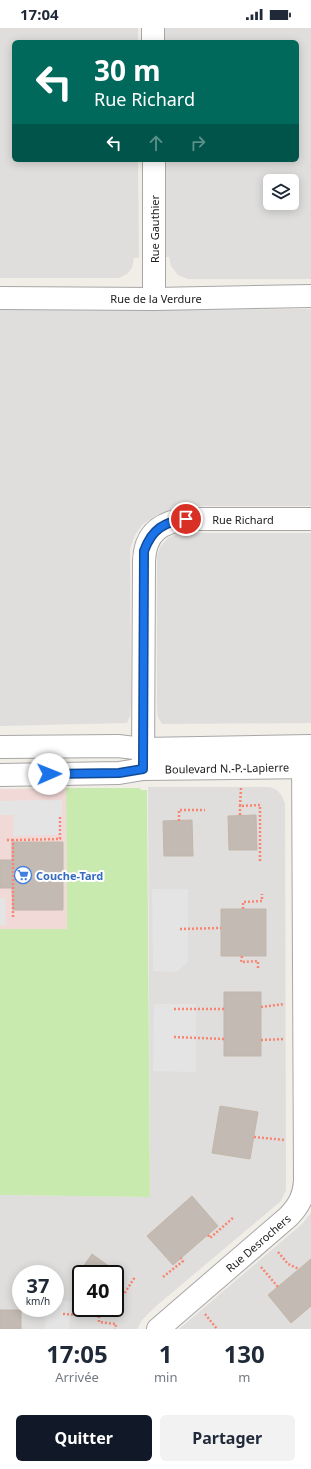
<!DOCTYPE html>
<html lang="fr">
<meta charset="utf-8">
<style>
body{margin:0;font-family:"Noto Sans",sans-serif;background:#f2f2f3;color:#1f2937;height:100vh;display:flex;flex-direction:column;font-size:15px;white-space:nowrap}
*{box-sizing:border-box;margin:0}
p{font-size:13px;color:#747a83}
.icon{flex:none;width:22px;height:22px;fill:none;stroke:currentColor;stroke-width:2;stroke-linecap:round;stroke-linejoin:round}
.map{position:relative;height:1301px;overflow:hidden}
.side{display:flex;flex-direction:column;background:#fff;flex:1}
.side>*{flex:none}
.hud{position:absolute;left:12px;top:12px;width:287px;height:122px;border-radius:6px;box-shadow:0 2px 10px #0003;background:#00695c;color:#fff;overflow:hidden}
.buttons{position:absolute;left:263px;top:146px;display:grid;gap:8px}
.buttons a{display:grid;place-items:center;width:36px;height:36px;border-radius:6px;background:#fff;box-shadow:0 2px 10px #0003;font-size:20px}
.speed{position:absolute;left:12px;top:1237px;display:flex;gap:8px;font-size:20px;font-weight:700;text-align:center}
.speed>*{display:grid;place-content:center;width:52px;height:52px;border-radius:50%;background:#fff;box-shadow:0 2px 10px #0003;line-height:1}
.speed small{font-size:10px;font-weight:400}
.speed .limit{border:2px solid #111;border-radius:6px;background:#fff;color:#111}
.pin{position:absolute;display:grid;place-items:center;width:34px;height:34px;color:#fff;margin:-17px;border:2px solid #fff;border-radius:50%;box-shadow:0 1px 4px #0007}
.me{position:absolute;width:44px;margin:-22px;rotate:89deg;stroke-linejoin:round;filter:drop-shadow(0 0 3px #0008)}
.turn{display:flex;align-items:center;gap:14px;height:84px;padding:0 16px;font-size:18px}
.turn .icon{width:52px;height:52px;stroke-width:2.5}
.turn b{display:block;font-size:28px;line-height:34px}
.lanes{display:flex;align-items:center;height:38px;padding:0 16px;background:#0003;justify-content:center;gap:20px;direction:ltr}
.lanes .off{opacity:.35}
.eta{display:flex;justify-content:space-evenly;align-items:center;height:68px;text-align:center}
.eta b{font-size:24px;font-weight:700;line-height:28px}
.primary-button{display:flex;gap:8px;margin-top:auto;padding:8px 16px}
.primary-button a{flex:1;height:46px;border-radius:6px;background:#111827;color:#fff;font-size:16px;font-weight:700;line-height:46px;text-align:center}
.primary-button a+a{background:#f2f2f3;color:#1f2937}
.status{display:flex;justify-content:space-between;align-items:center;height:28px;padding:0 20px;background:#fff;direction:ltr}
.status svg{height:11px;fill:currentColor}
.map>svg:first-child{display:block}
</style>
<div class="status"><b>17:04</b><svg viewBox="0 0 49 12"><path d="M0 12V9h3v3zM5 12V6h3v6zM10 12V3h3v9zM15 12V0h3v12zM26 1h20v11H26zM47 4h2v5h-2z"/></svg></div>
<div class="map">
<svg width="311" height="1301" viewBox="0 0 311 1301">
<rect width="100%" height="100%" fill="#f1eee7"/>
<path fill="#dfdedd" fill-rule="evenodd" d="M0,0H138V14H14V132H138L139,230H134L132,240L127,246L119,250H0Z
M164,0H311V251H188L178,247L171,238L169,229H165V132H297V14H164ZM270,153H292V175H270Z
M311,281V478H190L172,481L157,487L143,496L135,507L130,521L131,674L130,688L127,695L0,698V282Z
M179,505H311V695L162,696L158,689L157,680V528L160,519L168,510Z
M148,759H270L277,762L282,768L285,776L286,1162L281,1173L155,1279L142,1292L137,1301H0V1167L150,1169ZM21,1246H55V1280H21ZM81,1246H115V1280H81Z
M311,1185V1301H179L302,1196Z"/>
<path fill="#f1d9d7" d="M66,760L67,902L0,901V761Z"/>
<path fill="#c9eaae" d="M66,760H140L141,762H147L150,1169L0,1167V901H67Z"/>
<path fill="#e4e4e4" d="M36,772H62V807L13,808V787H0V773Z
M152,861H188V934L176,944L153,943Z
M0,870H5L6,897H0Z
M154,976H196V1044L153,1043Z
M59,1272L71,1274L69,1301H45L46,1282H59Z"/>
<path fill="#c2bab3" stroke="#c2b6aa" d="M256,787L257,822H229L228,788Z
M192,792L193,828H164L163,793Z
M12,814H63V882H13L12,860H0V832H12Z
M221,881H266V928H221Z
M224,964H261V1028H224Z
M220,1078L258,1084L250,1131L212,1125Z
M192,1168L218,1198L173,1237L147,1208Z
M92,1226L120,1246H78Z
M311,1231V1278L291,1295L268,1267Z
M0,1282H21V1301H0Z"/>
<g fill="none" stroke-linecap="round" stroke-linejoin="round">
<g stroke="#a7a7a7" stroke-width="24">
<path id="minor" d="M153,0V14
M154,132V271
M0,270L154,271L311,268
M143,740L144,533C145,505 160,494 187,491H311
M158,1301L288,1189C299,1178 304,1168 305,1153L303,719"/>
</g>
<g stroke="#a7a7a7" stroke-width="24">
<path id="tertiary" d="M0,719L118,718L143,721L311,718
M0,747L119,745L143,741L311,739"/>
</g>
<path stroke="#f88571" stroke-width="2.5" stroke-dasharray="2 2" stroke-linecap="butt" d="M241,760L240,778L260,777V835
M240,787V778
M179,793V782H205
M7,812H13
M243,881V874L262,873V866
M13,889V812L60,811V787
M180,901L221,900
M242,928L241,934L258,933V942
M261,979L284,976
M174,981H224
M174,1009L224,1011
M261,1012L285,1011
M254,1109L285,1112
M208,1207L210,1210L234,1189
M278,1224L288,1236L299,1241
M261,1239L278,1259
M163,1249L183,1233L181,1230
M115,1260L124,1266L135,1249
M63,1286L99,1288V1294L116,1296L115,1301
M205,1286L217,1301"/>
<use href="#minor" stroke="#fff" stroke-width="22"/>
<use href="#tertiary" stroke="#fff" stroke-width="22"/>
</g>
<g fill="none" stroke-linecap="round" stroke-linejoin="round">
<g stroke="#114b97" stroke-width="10">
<path id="route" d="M49,746L119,745L143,741L144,523C152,501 164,494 186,491"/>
</g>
<use href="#route" stroke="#1a73e8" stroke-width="7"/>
</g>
<defs>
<g id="supermarket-ring" transform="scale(0.9)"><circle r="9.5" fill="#fff" stroke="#3f7fe0" stroke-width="1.5"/><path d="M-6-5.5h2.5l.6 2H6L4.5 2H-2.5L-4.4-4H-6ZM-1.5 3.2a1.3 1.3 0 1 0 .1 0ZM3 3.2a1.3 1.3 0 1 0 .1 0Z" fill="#3f7fe0"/></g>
</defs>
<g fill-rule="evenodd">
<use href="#supermarket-ring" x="23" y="847"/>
</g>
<g text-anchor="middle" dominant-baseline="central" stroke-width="4" stroke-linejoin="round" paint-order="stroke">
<g font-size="11" fill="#202020" stroke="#fff">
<text transform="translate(154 201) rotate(-90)">Rue Gauthier</text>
<text x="156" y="270">Rue de la Verdure</text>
<text x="243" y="491">Rue Richard</text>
<text transform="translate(227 740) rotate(-1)">Boulevard N.-P.-Lapierre</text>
<text transform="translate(258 1215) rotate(-41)">Rue Desrochers</text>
</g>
<g font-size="11" font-weight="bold" fill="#366cbe" stroke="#fff" text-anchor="start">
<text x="36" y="847">Couche-Tard</text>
</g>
</g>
</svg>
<div class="buttons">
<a><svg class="icon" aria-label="layers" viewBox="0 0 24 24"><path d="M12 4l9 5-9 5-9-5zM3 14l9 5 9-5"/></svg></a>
</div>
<div class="speed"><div>37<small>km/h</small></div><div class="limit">40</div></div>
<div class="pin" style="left:186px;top:491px;background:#d93025"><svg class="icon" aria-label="arrive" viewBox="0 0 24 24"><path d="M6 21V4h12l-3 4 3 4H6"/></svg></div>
<svg class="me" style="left:49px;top:746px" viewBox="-20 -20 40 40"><circle r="19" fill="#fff"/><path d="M0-13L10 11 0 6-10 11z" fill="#1a73e8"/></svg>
<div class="hud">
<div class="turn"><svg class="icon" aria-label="left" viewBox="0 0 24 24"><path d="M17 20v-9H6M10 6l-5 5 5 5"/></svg><div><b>30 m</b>Rue Richard</div></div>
<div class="lanes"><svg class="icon" aria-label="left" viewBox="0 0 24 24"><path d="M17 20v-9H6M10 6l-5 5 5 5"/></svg><svg class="icon off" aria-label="ahead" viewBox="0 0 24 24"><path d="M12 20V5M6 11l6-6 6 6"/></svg><svg class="icon off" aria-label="right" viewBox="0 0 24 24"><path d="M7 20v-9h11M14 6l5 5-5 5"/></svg></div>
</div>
</div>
<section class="side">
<div class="eta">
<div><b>17:05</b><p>Arrivée</p></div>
<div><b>1</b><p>min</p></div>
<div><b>130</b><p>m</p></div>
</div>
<div class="primary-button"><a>Quitter</a><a>Partager</a></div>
</section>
